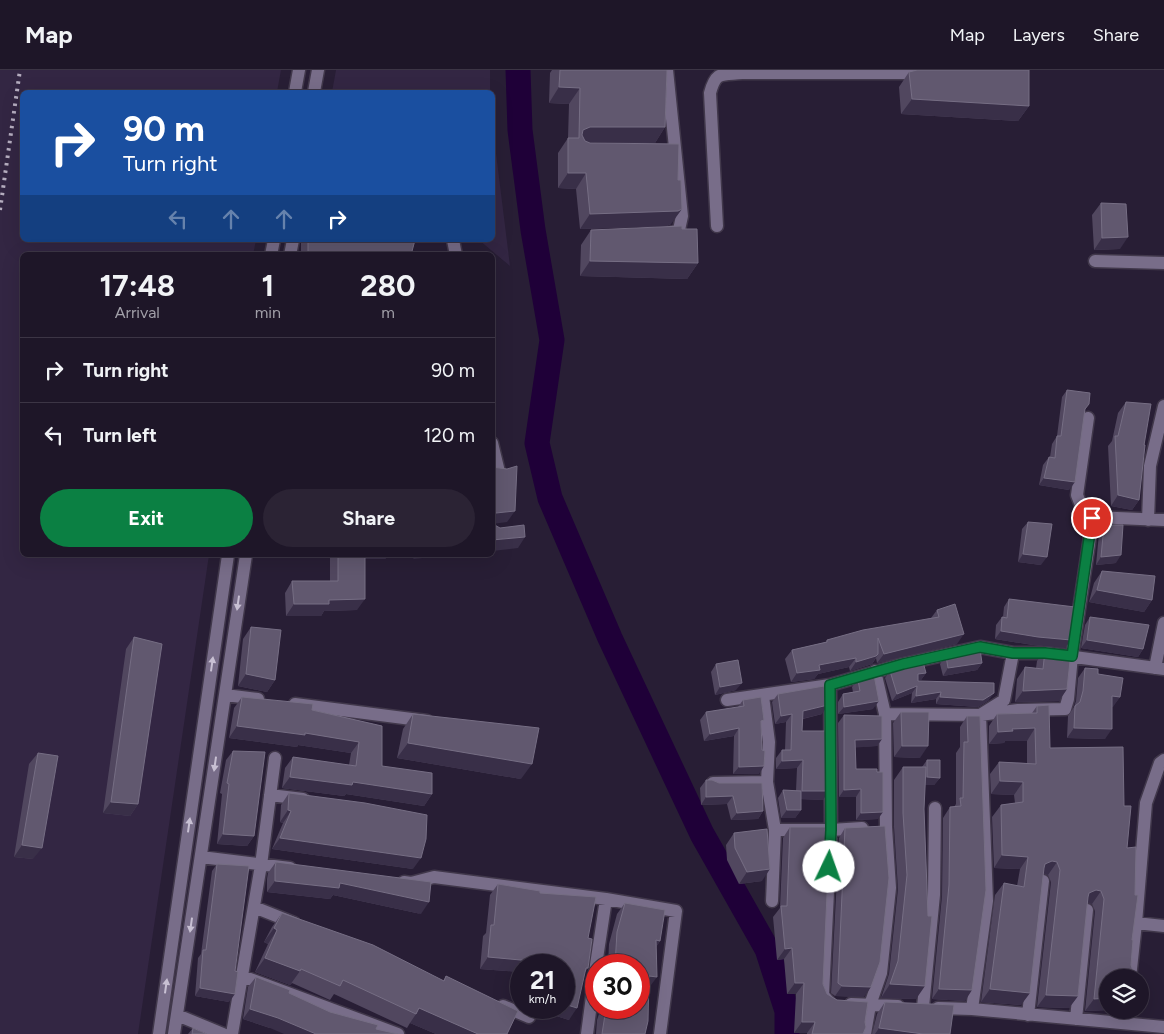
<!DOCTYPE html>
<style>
body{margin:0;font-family:Figtree,sans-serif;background:#2b2334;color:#f1f3f6;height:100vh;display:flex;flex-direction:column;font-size:19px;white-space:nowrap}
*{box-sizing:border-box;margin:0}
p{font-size:16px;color:#a19fa8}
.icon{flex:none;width:28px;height:28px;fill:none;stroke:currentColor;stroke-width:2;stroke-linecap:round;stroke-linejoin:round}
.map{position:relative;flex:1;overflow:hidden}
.sheet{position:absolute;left:20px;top:182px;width:475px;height:305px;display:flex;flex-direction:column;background:#1e1628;border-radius:8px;box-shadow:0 5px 20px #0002,0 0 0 1px #3c3545}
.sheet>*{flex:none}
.banner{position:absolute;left:20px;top:20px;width:475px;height:152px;border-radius:8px;box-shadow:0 5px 20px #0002,0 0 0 1px #3c3545;background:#1a4fa0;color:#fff;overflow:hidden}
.controls{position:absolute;left:1099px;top:899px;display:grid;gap:10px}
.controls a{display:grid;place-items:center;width:50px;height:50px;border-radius:50%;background:#1e1628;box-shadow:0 5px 20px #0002,0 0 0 1px #3c3545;font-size:25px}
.speed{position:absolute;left:510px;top:884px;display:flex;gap:10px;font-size:25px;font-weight:700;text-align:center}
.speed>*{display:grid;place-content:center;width:65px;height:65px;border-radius:50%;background:#1e1628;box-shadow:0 5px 20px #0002,0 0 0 1px #3c3545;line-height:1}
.speed small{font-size:12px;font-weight:400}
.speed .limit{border:8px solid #d22;background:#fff;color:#111}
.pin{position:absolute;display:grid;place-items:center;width:42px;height:42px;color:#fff;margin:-21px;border:2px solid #fff;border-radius:50%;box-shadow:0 1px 5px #0007}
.me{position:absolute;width:55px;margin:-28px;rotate:3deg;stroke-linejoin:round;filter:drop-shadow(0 0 4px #0008)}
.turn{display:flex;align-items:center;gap:18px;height:105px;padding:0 20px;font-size:22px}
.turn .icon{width:65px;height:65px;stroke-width:2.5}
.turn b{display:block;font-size:35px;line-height:42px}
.lanes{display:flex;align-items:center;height:48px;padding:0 20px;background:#0003;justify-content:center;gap:25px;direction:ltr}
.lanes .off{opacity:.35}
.eta{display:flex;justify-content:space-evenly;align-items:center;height:85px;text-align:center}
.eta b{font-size:30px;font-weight:700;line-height:35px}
.action{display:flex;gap:10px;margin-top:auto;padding:10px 20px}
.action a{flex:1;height:58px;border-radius:30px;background:#0b8043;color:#fff;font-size:20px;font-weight:700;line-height:58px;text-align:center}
.action a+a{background:#2b2334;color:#f1f3f6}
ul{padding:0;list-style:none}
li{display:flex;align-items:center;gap:15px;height:65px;padding:0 20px;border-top:1px solid #3c3545}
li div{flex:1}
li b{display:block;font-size:19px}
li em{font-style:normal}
header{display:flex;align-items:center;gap:30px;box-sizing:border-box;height:70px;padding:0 25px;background:#1e1628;border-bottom:1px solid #3c3545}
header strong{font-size:24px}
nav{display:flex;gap:28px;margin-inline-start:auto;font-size:18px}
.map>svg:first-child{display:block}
</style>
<header>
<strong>Map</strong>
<nav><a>Map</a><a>Layers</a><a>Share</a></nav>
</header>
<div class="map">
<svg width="1164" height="964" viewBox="0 0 1164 964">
<rect width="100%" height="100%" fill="#281e35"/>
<path fill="#332643" d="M0,0H281L277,22H22V170H256L253,185H22V485H209L138,964H0Z
M336,0H490V22H332Z
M493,59L510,196L479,170H492Z"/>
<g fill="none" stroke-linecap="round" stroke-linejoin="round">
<path stroke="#1f0038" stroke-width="25" d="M518,0L520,60L533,160L552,270L537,373L550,428L610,568L702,764L767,879L787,941V964"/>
<g stroke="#41384b" stroke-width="15">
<path id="minor" d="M667,0L682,146L679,160L667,164
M295,22L299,0
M314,22L318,0
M717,156L710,23C716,1 721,5 742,3H926
M453,170L456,185
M271,185L274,170
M290,185L293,170
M1095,191L1164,193
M1088,348L1077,425L1084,443L1093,447L1164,450
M492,373L499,402H492
M1148,450L1150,396L1164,336
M1155,598L1164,553
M225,625L258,629
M763,626L769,672L767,712L775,760L772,831
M727,630L830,615L903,594L980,577L1013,583H1045L1164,599
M295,634L427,651
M885,644L980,645L1004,630L1013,583
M713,713L767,712
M270,725L303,729
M775,760H831L862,758
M201,787L290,798
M404,812L411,813L434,807L606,829L676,841L660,964
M254,837L294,853
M1136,853L1146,733L1160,693L1164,690
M596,895L606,829
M242,906L398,964
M1130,908L1136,853L1164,856
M829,932L823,925L831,760L830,615
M851,934L898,936
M503,936L529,947
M923,937L934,825L935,738
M938,938L972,939L987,831L980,645L1018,640L1065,639L1068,629L1072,586L1093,447
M972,939L1164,957
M177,945L223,964
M1028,945L1043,811
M1076,949L1087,840
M1125,953L1127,940
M159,964L228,485
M174,964L246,485
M232,964L261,795L275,688
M587,964L596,896
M865,964L870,935L881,903L890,818L886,757L885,644L875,601"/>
</g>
<use href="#minor" stroke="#786d89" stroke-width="12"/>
<path stroke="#b5adbf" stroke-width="4" stroke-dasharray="2.5 5" stroke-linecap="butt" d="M0,140L20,0"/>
</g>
<path fill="#51475f" d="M552,0H667L665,57L655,73L587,72L671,154L667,156L580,159L576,119L558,118V83L568,68L569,34L549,33L550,3Z
M909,2L1029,36L1018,51L901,44L899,17Z
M1101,133L1120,179L1094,180L1092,145Z
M682,159L698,193L687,209L580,206L581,175L591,160Z
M303,170H415L411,185H301V173Z
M1067,320L1085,339L1069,420L1039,415L1043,395L1049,387H1050L1052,374L1057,366L1062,327Z
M1126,332L1144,375L1139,430L1132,440L1111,436L1108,376L1112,371L1118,343Z
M1028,452L1041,495L1018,492L1022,459Z
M1104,455L1116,493L1096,495L1099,463Z
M285,485H388L385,489H365L357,540L324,541L321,546H286L285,523L292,511H330V488L285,486Z
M1102,501L1152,530L1144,542L1089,532L1094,513Z
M1009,529L1071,570L1065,578L1033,575L995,569L996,555L1002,547H1003L1004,537Z
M937,540L957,574L877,593L876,588L872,594L869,595L850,601L849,597L818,604L814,609L791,612L785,589L792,580L826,572L827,570L931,548Z
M1090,547L1143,579L1138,587L1081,578L1085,555Z
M251,557L275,610L267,622L238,616L243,569Z
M134,567L138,734L130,746L103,743L126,579Z
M1045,580L1067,619L1059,631L1015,632L1017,609L1025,597L1036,598L1037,591Z
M946,586L982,593L977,600L943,606L940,594Z
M716,594L736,620L715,625L711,602Z
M1085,598L1098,604L1120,627L1112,637L1105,669L1067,668L1068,646L1074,637L1076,631L1078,608Z
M890,601L926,603L921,610H918V611L989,630L978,637L936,634V629L911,633L912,623L892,631L885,608Z
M858,610L873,639L838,644V632L843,624L853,622L852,617Z
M778,624L822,644L803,649L802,661L829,721L823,730L801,729V740L795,748H781L778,728L783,720L796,721L797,698L776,699V688L782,680H785L786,652L775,654L772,632Z
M242,627L312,640L382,656V696L432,724L424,736L346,724L344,726L282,718L285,698L293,687L349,695L351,683L298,675L297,677L229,668L234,638Z
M743,630L761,655L759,704H733L734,666L704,671L700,650L706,642L738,637Z
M1037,636L1050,678L1123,677L1108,908L1109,940L1085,941L1095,841L1092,834L1087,832L1078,926L1069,938L1037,937L1051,812L1048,805L1043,803L1021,935L981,932L995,825L1004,813L1017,816L1020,799L994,798L992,747L1001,735L1015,733L1014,725L991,724L990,704L999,692L1027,693V671H1005L1004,673L989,674V656L997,644L1032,643Z
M901,642L920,688L894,687L893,653Z
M413,644L521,709L397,688L403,659Z
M844,645L882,669L877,676L855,677L856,699L878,749L856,750V727H839L838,653Z
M967,646H980L965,931L932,929L942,826L943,748L950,737H954L956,734V683L960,677V657Z
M233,681L254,766L247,776L217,774L222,724L220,723L226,690Z
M38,683L33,789L14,787L29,694Z
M927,690L940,708L934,715H925L916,929L881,928L889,904L898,819L894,757V710L903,697H922Z
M706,710L763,741L758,749L731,750L727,734L701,735L700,718Z
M289,723L413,799L272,779L283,753L280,752L281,735Z
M790,757L823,914L827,924L865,952L863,964H807V963H794L796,924H787L784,889L777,890L773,847L780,838L783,768Z
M845,758L864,927L835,926L831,923L839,768Z
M734,763L762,811L739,814L727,790L726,775Z
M276,792L421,844L333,825L330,829L267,822V809L268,803Z
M217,794L229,932L195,926L198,888L201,884L212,801Z
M498,814L540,823L588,868V898L585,902L569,950L531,938H564V895H521V902L480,899L483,866L486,863L490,825Z
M625,833L660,871L656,877L649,919L645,964H596L597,950L601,938H639V895H608L609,874L617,844Z
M282,843L443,911L446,906L507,964H436L410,953L407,958L334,924L330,930L292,913L290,915L255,902L268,874L264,872L272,857Z
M256,907L270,958L243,949L248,917Z
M885,932L950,964H872L877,944Z
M193,958L207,964H188Z"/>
<path fill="#392f48" d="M559,17L580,18L569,34L549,33Z
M912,29L1029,36L1018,51L901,44Z
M590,57H665L655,73L579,72L583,60Z
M568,103H586L576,119L558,118Z
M682,139L671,154L667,156L580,159L590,144Z
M1128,167L1120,179L1094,180L1102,168Z
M590,191L698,193L687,209L580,206Z
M1044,408L1075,412L1069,420L1039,415Z
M1118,425L1139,430L1132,440L1111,436Z
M515,441L507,452L492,454V446L496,443Z
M525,467L518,478L492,481V470Z
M1023,484L1047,487L1041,495L1018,492Z
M286,485H332L330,488L285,486Z
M359,485H388L385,489H357Z
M416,485H451L413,489Z
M1121,485L1116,493L1096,495L1101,487Z
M1097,520L1152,530L1144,542L1089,532Z
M365,529L357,540L324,541L321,546H286L294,534L329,530Z
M1001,561L1071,570L1065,578L1033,575L995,569Z
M964,564L957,574L877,593L884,584Z
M1087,570L1143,579L1138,587L1081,578Z
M878,584L872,594L869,595L850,601L856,592Z
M856,588L849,597L818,604L814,609L791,612L797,603L819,595Z
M982,593L977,600L943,606L948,598Z
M926,603L921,610L913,611L918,604Z
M246,604L275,610L267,622L238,616Z
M742,613L736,620L715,625L720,617Z
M917,616L912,623L892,631L897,624Z
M1067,619L1059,631L1015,632L1023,621Z
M941,622L936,629L911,633L916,626Z
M994,623L989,630L978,637L936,634L940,627Z
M1112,626L1120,627L1113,637L1105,636Z
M879,631L873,639L838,644L844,637Z
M828,635L822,644L797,650L803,641Z
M792,644L786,652L775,654L781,646Z
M237,656L305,663L359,672L351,683L298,675L297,677L229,668Z
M739,658L734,666L704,671L710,664Z
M1035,658L1027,671H1005L1004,673L989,674L998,662L1012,659Z
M1074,658L1112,659L1105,669L1067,668Z
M882,669L877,676L850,678L855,670Z
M408,673L532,694L521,709L397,688Z
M902,676H928L920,688L894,687Z
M803,690L797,698L776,699L782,691Z
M764,696L759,704H733L739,697Z
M290,707L353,712L432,724L424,736L346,724L344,726L282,718Z
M927,707L940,708L934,715H921Z
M1000,711L1023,712L1014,725L991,724Z
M861,719L856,727H839L844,720Z
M802,721H829L823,730L796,729Z
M733,726L727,734L701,735L706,727Z
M111,732L138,734L130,746L103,743Z
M288,740L291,741L283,753L280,752Z
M787,740H801L795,748H781Z
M763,741L758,749L731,750L737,743Z
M883,742L878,749L856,750L861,743Z
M223,764L254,766L247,776L217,774Z
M280,768L421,788L413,799L272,779Z
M22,775L42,778L33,789L14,787Z
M1002,785L1028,787L1020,799L994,798Z
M1052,791L1057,792L1048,805L1043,803L1037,806L1045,794Z
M770,799L762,811L739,814L747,802Z
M275,811L340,813L429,832L421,844L333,825L330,829L267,822Z
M1096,820L1101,821L1092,834L1087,832L1081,835L1089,823Z
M274,858L277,860L268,874L264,872Z
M656,870L660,871L652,883Z
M792,878L784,889L777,890L785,879Z
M488,887L542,892L540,895H521V902L480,899Z
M265,888L300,901L290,915L255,902Z
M649,906L657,907L648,919Z
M795,913H804L796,924H787Z
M890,914L925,916L916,929L881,928Z
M842,916L871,917L864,927L835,926Z
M200,918L235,924L229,932L195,926Z
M939,919L972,920L965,931L932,929Z
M990,919L1030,923L1021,935L981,932Z
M1046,925L1078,926L1069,938L1037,937Z
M1108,928V940H1109L1085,941L1094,929Z
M564,934L577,938L569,950L531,938H564Z
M419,938L478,964H436L410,953L416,944Z
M250,939L278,948L316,964H284L270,958L243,949Z
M802,952H815L807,963H794Z
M879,958L923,964H875Z"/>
<path fill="#61586f" stroke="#766e84" d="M560,0H667L665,57H590L583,60L582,65L585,71L590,73L679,74L678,110H681L682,139L678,141L590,144L586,103H568V68H579L580,18L559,17Z
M917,0H1029V36L912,29L909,2Z
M1101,133L1126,134L1128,167L1102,168Z
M682,156V159H697L698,193L590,191L591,160Z
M308,170H415L411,185H308Z
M1067,320L1090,323L1089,334L1085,339L1075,412L1044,408L1049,387L1055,388L1057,366H1061Z
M1126,332L1151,334L1144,375H1145L1139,430L1118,425L1115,366H1118Z
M517,396L515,441L496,443L493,446L492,448V397L507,399Z
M492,452L493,454L500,458L524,455L525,467L492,470Z
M1028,452L1052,454L1047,487L1023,484Z
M1104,455H1123L1121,485L1101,487Z
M338,485H365V529L329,530V534H294L292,511H338Z
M1102,501L1155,506L1152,530L1097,520Z
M1009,529L1075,537L1071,570L1038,567L1001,561L1002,547L1007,548Z
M955,534L964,564L884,584L878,568V584L876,586L856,592V588L819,595L820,600L797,603L792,580L827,572V570L863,560L939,547L937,540Z
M1090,547L1149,555L1143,579L1087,570Z
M251,557L281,560L275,610L246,604Z
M134,567L162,574L138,734L111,732Z
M980,579L982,593L948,598L946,586Z
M1045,580L1071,582L1067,619L1023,621L1025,597L1043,599Z
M738,590L742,613L720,617L716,594Z
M923,592L926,603L918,604V611L994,613V623L983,630L940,627L941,622L916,626L917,616L897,624L890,601Z
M1085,598L1098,599V604L1123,608L1120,627L1112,626V659L1074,658L1075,636L1080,632L1083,621Z
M874,605L879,631L844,637L843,624L860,621L858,610Z
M824,616L828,635L803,641L802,661H828L829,721H802L803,690L782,691V680H791L792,644L781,646L778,624Z
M242,627L313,634L312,640L382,656V696L432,703V724L353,712L352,715L290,707L293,687L356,696L359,672L305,663V665L237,656Z
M761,627L764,650L761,651L762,680L765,681L764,696L739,697V658L710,664L706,642L744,636L743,630Z
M1049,635L1050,678L1123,677L1124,736H1131L1127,778L1136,777L1135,825H1138L1132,870H1133L1131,895L1133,901L1132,908H1108V928L1094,929L1104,829L1101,821L1096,820L1089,823L1088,827L1078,926L1046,925L1060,800L1057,792L1052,791L1045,794L1044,798L1030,923L990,919L1004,813L1024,817L1028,787L1002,785L1001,735L1023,732V712L1000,711L999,692L1036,694L1035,658L1012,659L1013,661L998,662L997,644L1037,643V636Z
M901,642H929L928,676H902Z
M413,644L539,658L532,694L408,673Z
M844,645L882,646V669L855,670L856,699H877V702H883V742L861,743V719L844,720Z
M967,646H980L986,820L972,920L939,919L949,815L950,737L961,736L960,728H963L964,672H968Z
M233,681L265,682L254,766L223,764L229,714L227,713Z
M38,683L58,686L42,778L22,775Z
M927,690H940V708L927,707Z
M903,697H926L924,739L928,846H932L925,916L890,914L898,891L907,805L903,743Z
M706,710H712L719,713H762L763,741L737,743L733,726L706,727Z
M783,720L801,721V740H787Z
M289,723L365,733L427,745L426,769L421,788L280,768L291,741L288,740Z
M885,756L889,808L880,892L871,917L842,916L838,913L845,758Z
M790,757H830L823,914L827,924L837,930L868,932L865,952L866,957L863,964H812L815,952H802L804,913H795L792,878L785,879L781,836H787Z
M767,759L770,799L747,802L735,778L734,763Z
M276,792L431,812L429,832L340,813L339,818L275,811V798Z
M217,794L249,796L235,901L238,902L235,924L200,918L203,880H206Z
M498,814L540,821V823L596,827L588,868L592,869L588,898H586L577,938L564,934V895H541L542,892L488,887L491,855H494Z
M625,833L665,840L660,871L656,870L657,907L649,906L648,951L645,964H602L606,938H639V895H615L617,862Z
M282,843L373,875L444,911L446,906L518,941L507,964H478L419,938L416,944L343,910L340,916L301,899L300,901L265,888L277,860L274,858Z
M256,907L290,920L289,923L330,942L378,955L376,959L398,964H316L278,948L250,939Z
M885,932L954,935L950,964H923L879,958Z
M193,958L207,964H192Z"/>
<defs><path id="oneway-solid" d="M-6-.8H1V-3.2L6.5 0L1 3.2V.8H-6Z" transform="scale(1.25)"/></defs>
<g fill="#c8c0d3">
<use href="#oneway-solid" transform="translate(238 533) rotate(98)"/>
<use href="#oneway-solid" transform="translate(212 594) rotate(-82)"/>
<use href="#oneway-solid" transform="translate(215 694) rotate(98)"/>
<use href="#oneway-solid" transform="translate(189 755) rotate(-82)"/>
<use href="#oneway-solid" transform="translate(191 855) rotate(98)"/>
<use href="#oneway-solid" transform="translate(166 916) rotate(-82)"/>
</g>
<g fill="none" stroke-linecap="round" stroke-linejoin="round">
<g stroke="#07532c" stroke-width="12">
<path id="route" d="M829,797L831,760L830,615L903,594L980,577L1013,583H1045L1072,586L1092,448"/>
</g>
<use href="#route" stroke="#0b8043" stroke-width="9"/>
</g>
</svg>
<div class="controls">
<a><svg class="icon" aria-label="layers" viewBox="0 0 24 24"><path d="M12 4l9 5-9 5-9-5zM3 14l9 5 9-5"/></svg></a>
</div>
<div class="speed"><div>21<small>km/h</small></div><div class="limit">30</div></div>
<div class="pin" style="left:1092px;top:448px;background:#d93025"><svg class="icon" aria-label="arrive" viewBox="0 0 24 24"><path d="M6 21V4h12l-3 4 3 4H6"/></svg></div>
<svg class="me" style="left:829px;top:797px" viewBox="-20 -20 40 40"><circle r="19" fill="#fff"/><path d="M0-13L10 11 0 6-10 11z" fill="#0b8043"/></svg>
<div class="banner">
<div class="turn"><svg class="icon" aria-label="right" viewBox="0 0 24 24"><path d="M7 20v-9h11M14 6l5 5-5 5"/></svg><div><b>90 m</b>Turn right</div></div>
<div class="lanes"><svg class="icon off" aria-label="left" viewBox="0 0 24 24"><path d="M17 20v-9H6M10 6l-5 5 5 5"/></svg><svg class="icon off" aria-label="ahead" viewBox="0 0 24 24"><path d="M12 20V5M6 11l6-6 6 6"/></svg><svg class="icon off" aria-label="ahead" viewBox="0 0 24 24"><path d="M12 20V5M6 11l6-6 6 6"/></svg><svg class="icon" aria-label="right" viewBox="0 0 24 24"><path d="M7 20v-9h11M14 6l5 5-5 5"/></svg></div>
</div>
<section class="sheet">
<div class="eta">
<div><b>17:48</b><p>Arrival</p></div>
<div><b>1</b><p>min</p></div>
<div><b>280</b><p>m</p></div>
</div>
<ul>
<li><svg class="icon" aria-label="right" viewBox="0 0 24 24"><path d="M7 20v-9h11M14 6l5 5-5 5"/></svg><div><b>Turn right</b></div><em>90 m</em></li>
<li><svg class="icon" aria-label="left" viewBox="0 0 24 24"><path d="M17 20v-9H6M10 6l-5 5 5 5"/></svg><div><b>Turn left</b></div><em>120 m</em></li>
</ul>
<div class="action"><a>Exit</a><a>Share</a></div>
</section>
</div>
